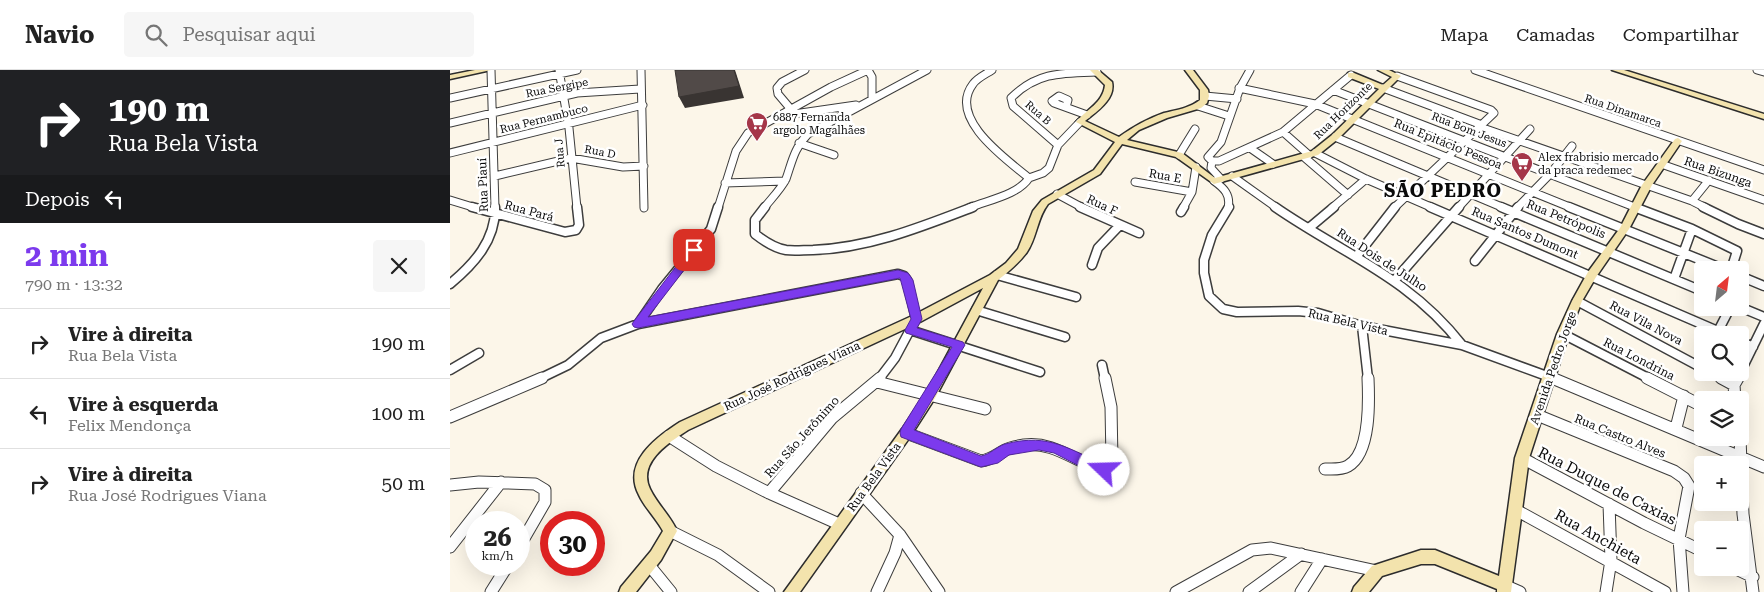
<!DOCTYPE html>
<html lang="pt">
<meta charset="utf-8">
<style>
body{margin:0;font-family:"Roboto Serif",serif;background:#f6f6f6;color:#222;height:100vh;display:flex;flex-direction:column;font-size:19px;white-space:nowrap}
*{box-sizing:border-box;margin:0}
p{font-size:16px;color:#767676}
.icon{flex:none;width:28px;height:28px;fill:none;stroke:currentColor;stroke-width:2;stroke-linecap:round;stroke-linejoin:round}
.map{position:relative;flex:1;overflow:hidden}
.panel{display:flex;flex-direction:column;background:#fff;width:450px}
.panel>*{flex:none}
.guide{background:#202124;color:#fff;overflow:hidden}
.needle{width:32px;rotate:28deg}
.buttons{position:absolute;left:1244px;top:191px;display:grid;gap:10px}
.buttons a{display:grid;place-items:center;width:55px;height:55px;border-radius:5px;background:#fff;box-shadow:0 5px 20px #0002;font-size:25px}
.speed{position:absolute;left:15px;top:441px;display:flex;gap:10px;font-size:25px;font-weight:700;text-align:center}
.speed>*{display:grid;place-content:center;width:65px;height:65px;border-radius:50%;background:#fff;box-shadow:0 5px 20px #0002;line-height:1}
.speed small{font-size:12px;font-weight:400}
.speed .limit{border:8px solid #d22;background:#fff;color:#111}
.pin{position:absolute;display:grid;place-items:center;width:42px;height:42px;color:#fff;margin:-21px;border-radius:10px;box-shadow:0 2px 8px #0006}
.me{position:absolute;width:55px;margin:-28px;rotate:291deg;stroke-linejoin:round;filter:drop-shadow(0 0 4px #0008)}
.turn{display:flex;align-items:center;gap:18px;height:105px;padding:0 25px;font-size:22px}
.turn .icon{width:65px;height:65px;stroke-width:2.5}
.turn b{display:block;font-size:35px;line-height:42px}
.then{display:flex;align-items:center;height:48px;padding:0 25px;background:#0003;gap:10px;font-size:19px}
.round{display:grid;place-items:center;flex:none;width:52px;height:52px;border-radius:5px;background:#f6f6f6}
.head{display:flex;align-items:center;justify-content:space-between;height:85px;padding:0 25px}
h1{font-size:30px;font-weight:700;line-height:38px;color:#7c3aed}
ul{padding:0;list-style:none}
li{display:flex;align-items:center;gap:15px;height:70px;padding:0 25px;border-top:1px solid #e0e0e0}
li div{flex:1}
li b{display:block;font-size:19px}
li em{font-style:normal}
header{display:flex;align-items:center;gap:30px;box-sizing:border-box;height:70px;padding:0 25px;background:#fff;border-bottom:1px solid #e0e0e0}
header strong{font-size:24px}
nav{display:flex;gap:28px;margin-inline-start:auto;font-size:18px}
.search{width:350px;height:45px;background:#f6f6f6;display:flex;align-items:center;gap:12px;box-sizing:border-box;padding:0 18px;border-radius:5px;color:#767676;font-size:19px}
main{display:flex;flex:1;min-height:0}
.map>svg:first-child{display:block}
</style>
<header>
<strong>Navio</strong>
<div class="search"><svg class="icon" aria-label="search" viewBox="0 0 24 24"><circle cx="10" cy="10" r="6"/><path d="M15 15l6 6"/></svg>Pesquisar aqui</div>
<nav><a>Mapa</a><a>Camadas</a><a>Compartilhar</a></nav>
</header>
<main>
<section class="panel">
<div class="guide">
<div class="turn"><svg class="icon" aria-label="right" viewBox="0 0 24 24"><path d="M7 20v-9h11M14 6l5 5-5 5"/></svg><div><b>190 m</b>Rua Bela Vista</div></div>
<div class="then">Depois<svg class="icon" aria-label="left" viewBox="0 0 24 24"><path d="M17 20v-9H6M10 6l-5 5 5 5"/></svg></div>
</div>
<div class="head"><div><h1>2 min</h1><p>790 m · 13:32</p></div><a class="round"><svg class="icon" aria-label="close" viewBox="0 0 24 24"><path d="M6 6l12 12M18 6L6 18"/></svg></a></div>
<ul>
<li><svg class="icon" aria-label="right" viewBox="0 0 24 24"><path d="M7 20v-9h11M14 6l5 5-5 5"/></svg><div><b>Vire à direita</b><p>Rua Bela Vista</p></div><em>190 m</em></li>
<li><svg class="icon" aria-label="left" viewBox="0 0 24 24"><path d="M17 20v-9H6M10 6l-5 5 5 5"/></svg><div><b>Vire à esquerda</b><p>Felix Mendonça</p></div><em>100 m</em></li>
<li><svg class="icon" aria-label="right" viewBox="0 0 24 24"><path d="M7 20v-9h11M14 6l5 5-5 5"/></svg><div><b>Vire à direita</b><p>Rua José Rodrigues Viana</p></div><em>50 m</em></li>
</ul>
</section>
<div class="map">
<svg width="1314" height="522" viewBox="0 0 1314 522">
<rect width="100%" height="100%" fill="#fcf6e9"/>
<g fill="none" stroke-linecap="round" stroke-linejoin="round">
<g stroke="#3d3d3d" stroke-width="9">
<path id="street-far2" d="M41,0L45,138
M109,0L119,58L127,138
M191,0L194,138
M418,0L422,7V28
M542,0C536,4 527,8 523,14C497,48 556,89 579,108
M800,0L790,18L771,72L758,87L762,91H769L833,62L901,5
M1025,0L1314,100
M1307,0L1314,2
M789,18L865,34L1122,138
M933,18L1032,55
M883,20L1187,138
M755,26L787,29
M0,28L127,0
M748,36L779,46
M616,37L618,30L609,26L602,31L604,33L637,45
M338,42L339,37L328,24L327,18L332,12L355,0
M337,45L406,35
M0,53L127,23L190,19
M1030,57L1242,131L1256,138
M833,62L859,85
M885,67L1054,138
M349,73L384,85
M608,75L563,36L561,28C587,2 612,3 647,2
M800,78L823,94
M0,83L193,35
M865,83L916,109L983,138
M729,85L745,59
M854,87L898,125
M762,91L761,98L771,109
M1214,95L1314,130
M45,106L121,88L173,97L194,96
M782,106L827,138
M579,108L593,103L599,98L608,75L630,52
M764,111C774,118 781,125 778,138
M685,112L742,122
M275,113L335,111
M607,124L633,138
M0,130L26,138
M1242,131L1259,110
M268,138L286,81L298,63L381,17L418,0
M314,138C321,129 331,119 336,109C342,92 344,78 358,64L477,0
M519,138C538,130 568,125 579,108
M733,138L742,122L746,97
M882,138L916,109
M944,138L1044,43L1041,40L947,6
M1008,138L1080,59
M1067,138L1101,103L1122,76"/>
</g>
<g stroke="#3d3d3d" stroke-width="11">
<path id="street-far1" d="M22,137L115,162L126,160L129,155L127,137
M315,137L305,150V164C314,171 324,178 336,180C344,181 354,180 363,180C419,178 471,157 523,137
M630,137L689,163
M779,137L762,165L754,190V203L759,226L773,239L787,242L848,241L868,243L912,256L1012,275L1105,309
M825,137C893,184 959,207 1012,275
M980,137L1277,265
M1051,137L1252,221
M1119,137L1276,200
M1184,137L1242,159L1287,181L1281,200
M1253,137L1288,154L1314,164
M731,142L734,137
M859,158L884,137
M906,187L945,137
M1025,191L1068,137
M642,195L648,178L670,155
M547,205L626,227
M1290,206L1314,216
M1224,209L1242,159
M945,210L1009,137
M0,214C24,194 46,170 45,137
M1127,231L1252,298
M1290,237L1314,247
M526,240L615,267
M188,254L212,219L261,159L268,137
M912,256L918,309
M1113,264L1200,309
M1266,265L1280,238
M1290,271L1303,277
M652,295L655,309
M0,300L29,283
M1261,302L1273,309
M89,309L118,295L151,268L188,254L448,204L454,206L457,210L466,249L460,260L590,302
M429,309L445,288L460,260
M1287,309L1314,254"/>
</g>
<g stroke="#3d3d3d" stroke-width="13">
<path id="street" d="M1102,308L1314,397
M1197,308L1252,336
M1271,308L1284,315
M427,312L535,339
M1285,330L1284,315L1288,308
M1087,345L1224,401L1234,408L1239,416L1229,469L1233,522
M0,347L92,308
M1226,358L1234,326
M456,363L531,391C541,390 547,384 555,380C561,377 568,376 574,375C605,371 626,393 654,400L659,397L662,391L661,337L655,308
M219,366L266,396L319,423L389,454
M1290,368L1293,444L1303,522
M1072,388L1194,453L1252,481
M875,399C883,399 891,400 898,396C921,383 919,330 918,308
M0,415L29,412L85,414L95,420V432L69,477
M319,423L382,348L430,308
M411,423L450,465L489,522
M1066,440L1215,522
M220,461L268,485L319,522
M0,477L51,412
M199,495L221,522
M1284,498L1303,507
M1054,515L1070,522
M41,522L58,495
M427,522L445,483L450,465
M726,522L802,480L821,478L927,501
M799,522L851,484
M851,522L872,489
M1156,522L1161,490L1159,434"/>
</g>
<g stroke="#2c2c2c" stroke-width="3">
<path id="secondary" d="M25,0H41L0,9V5Z
M640,0H648L662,12C666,29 646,42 635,51L669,67C683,57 697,49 714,43C726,40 740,38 750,30V20L735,0H743L758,20L759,26L757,33L751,38L717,48L689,60L677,70L732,83L765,108L862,81L882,65L929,19L898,7V3H904L933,15L942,7L928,0H939L951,6L888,69L868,85L764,114L726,87L672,74L650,104L598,134C587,148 587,167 577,182C569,193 558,202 548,210L485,328L460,367L350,522H334L452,359L477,322L533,218L470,252L238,360C220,372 187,392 200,419C207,434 220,445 227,461L211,490L186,522H169L171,517L201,481L213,461C206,448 195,438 189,425C172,393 205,368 230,352L462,246L540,205L556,193L568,179L583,141L592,130L644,100L665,72L626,52C637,39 653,33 655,15Z
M1162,0H1174L1314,44V49Z
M1228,68L1232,71L1202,115L1179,159L1146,207L1132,231L1119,264L1079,388L1061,522H1047V519L985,494H971L932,506L919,522H902L904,517L922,496L971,480H985L1049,506L1065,388L1107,264L1122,231L1138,202L1170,158L1192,115L1225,69Z"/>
</g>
<use href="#street-far2" stroke="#fff" stroke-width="7"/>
<use href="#street-far1" stroke="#fff" stroke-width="8"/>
<use href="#street" stroke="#fff" stroke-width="11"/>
<use href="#secondary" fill="#f3e3ad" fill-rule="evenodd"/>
</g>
<path fill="#393432" d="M284,0H285L294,28L235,38L229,27Z"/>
<path fill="#514a48" stroke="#393432" d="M225,0H284L289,16L229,27Z"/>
<path fill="#7c3aed" stroke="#51269a" d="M244,176L249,180L248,182L198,247L448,200L458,203L463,210L472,249L467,258L513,272L515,275L464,360L531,386C541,384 546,377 555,374C602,362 618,381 659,395L661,400L659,404L654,405L639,401L604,383L589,380L559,385L548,393L531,397L451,367L450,363L451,359L502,277L456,263L455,260L461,249L450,208L188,258L184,257L182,254L184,251L241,177Z"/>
<defs>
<g id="supermarket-pin" transform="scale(1.125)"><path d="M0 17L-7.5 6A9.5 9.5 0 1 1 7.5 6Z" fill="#a53649" stroke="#fff"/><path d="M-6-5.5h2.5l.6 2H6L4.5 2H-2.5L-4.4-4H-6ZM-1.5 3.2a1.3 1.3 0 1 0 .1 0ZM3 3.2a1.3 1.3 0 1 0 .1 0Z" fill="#fff"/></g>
</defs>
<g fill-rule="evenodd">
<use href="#supermarket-pin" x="307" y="53"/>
<use href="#supermarket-pin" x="1072" y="93"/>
</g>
<g text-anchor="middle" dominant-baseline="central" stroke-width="5" stroke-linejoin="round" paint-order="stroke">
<g font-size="11" fill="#0a0a0a" stroke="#fff">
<text transform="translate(107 18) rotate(-11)">Rua Sergipe</text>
<text transform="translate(893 41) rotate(-44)">Rua Horizonte</text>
<text transform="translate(1173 41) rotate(19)">Rua Dinamarca</text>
<text transform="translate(588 43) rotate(41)">Rua B</text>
<text transform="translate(94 49) rotate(-14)">Rua Pernambuco</text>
<text transform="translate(1019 60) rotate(21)">Rua Bom Jesus</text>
<text transform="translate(150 82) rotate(11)">Rua D</text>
<text transform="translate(110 83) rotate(-95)">Rua J</text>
</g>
<g font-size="11" fill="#0a0a0a" stroke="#fff" text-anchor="start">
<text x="323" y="47">6887 Fernanda<tspan x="323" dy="13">argolo Magalhães</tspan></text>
<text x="1088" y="87">Alex frabrisio mercado<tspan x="1088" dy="13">da praca redemec</tspan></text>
</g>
<g font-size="12" fill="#0a0a0a" stroke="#fff">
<text transform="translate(998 74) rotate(22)">Rua Epitácio Pessoa</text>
<text transform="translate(1268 102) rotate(19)">Rua Bizunga</text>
<text transform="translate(715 106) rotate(10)">Rua E</text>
<text transform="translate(33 115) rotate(-92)">Rua Piauí</text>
<text transform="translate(652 135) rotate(25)">Rua F</text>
<text transform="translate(79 141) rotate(15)">Rua Pará</text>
<text transform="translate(1116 149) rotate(22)">Rua Petrópolis</text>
<text transform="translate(1075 163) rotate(23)">Rua Santos Dumont</text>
<text transform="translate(932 190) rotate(33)">Rua Dois de Julho</text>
<text transform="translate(898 252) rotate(13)">Rua Bela Vista</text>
<text transform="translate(1196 253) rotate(28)">Rua Vila Nova</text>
<text transform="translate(1189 289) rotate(27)">Rua Londrina</text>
<text transform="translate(1103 298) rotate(-71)">Avenida Pedro Jorge</text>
<text transform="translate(342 306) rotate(-25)">Rua José Rodrigues Viana</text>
<text transform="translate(1170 366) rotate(22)">Rua Castro Alves</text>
<text transform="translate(352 367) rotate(-48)">Rua São Jerônimo</text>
<text transform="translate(424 407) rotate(-54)">Rua Bela Vista</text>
</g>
<g font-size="15" fill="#0a0a0a" stroke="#fff">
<text transform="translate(1157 416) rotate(27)">Rua Duque de Caxias</text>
<text transform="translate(1148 467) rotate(29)">Rua Anchieta</text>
</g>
<g font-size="18" font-weight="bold" letter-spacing="1" fill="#0a0a0a" stroke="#fff">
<text x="993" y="120">SÃO PEDRO</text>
</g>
</g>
</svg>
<div class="buttons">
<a><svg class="needle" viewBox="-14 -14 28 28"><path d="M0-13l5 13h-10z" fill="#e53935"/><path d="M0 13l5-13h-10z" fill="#767676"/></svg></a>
<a><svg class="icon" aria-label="search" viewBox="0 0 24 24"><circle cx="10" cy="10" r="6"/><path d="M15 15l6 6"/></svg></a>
<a><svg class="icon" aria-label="layers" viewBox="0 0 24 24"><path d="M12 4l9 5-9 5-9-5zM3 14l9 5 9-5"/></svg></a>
<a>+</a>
<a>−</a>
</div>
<div class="speed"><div>26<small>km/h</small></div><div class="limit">30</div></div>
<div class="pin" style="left:244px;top:180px;background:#d93025"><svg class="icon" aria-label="arrive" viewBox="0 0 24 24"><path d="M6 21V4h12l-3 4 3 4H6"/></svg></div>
<svg class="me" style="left:654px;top:400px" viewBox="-20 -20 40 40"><circle r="19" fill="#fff"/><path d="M0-13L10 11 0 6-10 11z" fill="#7c3aed"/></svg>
</div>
</main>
